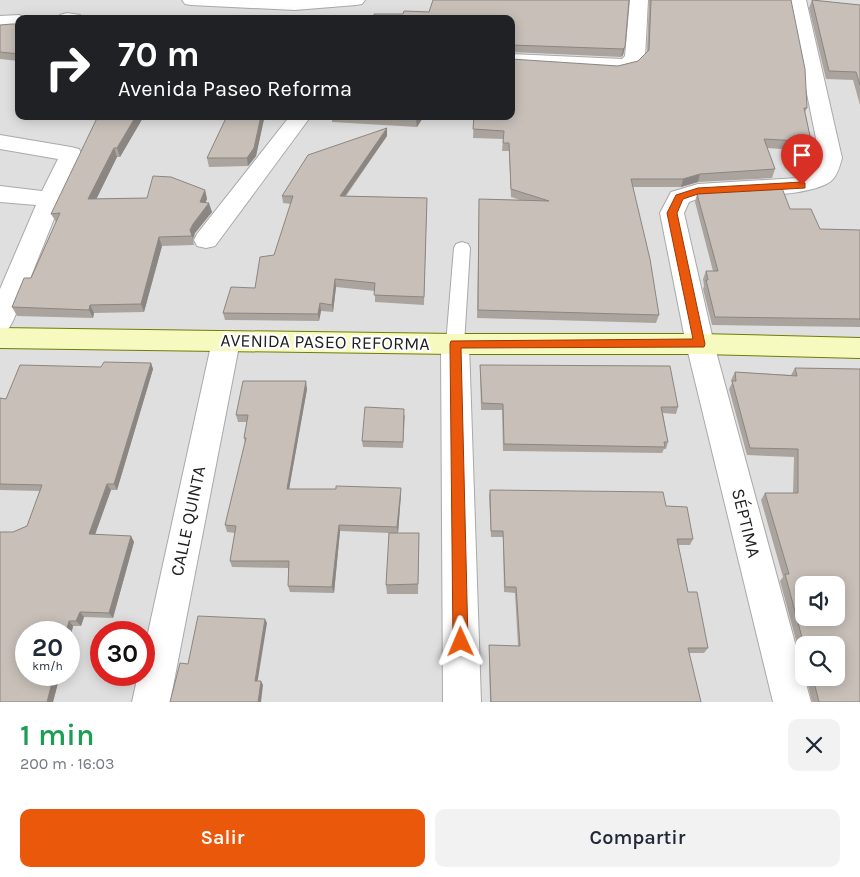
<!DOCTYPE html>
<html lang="es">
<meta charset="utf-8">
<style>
body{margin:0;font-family:Karla,sans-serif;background:#f2f2f3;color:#1f2937;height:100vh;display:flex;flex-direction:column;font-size:19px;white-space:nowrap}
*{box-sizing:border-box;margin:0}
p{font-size:16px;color:#747a83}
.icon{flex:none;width:28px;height:28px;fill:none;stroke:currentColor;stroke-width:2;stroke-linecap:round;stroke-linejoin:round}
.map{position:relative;height:702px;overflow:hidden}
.details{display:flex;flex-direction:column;background:#fff;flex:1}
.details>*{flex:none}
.guide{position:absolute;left:15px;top:15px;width:500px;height:105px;border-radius:10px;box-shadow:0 2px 12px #0003;background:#202124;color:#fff;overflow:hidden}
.fabs{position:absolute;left:795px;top:576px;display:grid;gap:10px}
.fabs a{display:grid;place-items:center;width:50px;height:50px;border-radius:10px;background:#fff;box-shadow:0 2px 12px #0003;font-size:25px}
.speed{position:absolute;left:15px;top:621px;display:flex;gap:10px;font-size:25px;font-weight:700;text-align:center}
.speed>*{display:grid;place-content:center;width:65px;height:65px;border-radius:50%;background:#fff;box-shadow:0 2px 12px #0003;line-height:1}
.speed small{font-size:12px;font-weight:400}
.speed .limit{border:8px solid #d22;background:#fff;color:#111}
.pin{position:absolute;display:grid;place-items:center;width:42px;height:42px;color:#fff;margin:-51px -21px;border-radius:50% 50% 50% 0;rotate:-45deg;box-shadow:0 0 5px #0007}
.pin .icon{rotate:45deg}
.me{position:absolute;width:55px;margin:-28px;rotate:359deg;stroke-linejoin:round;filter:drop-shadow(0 0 4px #0008)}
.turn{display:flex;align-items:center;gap:18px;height:105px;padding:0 20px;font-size:22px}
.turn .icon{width:65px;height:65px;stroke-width:2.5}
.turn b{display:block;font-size:35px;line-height:42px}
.round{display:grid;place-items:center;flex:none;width:52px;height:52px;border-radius:10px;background:#f2f2f3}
.overview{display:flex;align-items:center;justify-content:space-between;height:85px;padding:0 20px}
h1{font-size:30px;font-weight:600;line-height:38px;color:#1e9e55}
.button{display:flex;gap:10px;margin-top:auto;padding:10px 20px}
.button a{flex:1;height:58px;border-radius:10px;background:#ea580c;color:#fff;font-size:20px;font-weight:600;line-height:58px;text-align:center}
.button a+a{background:#f2f2f3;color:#1f2937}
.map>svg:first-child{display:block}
</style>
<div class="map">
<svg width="860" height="702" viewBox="0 0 860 702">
<rect width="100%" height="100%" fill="#f2efe9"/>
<path fill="#e0dfdf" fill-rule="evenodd" d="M0,0H860V702H0ZM19,19H511V116H19ZM804,585H836V618H804ZM26,632H69V675H26ZM101,632H144V675H101ZM804,645H836V678H804Z"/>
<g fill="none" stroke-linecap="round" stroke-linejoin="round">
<g stroke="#a9a9a9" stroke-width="2">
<path id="lane" d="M462,242L468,244L470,248L464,344L462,349L455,351L448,349L446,344L454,248L456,244Z"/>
</g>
<g stroke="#a9a9a9" stroke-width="2">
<path id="street" d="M182,0H365L362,4L356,5L295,10L191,5L185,4Z
M630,0H648L645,58L636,67L617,72L511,66V54L622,59L625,56Z
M788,0H806L842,158C840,165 838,174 833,179C817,198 726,197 700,198L689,202L684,213L714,344L811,702H773L686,344L660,213L671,192L698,184L798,178L814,171L820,158Z
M67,13L80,15L82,19H58L60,15Z
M19,15L27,19H19V27L0,28V16Z
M290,116H311L215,246L206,248L197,246L194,240L197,234Z
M0,135L71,147L79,149L82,154L62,199L13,321L9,328L0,331V289L36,205L0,202V186L42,191L58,159L0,149Z
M226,331L236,334L240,341L170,702H132L138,675H144V651L212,341L216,334Z
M455,334L465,337L469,344L481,702H443L441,344L445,337Z"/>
</g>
<g stroke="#707d05" stroke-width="2">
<path id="secondary" d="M0,328L455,334H700L860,338V358L700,354H455L0,348Z"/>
</g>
<use href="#lane" fill="#fff" fill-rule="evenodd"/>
<use href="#street" fill="#fff" fill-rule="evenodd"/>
<use href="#secondary" fill="#f7fabf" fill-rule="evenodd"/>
</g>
<path fill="#aba49e" d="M433,0H629L625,47L623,55L621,57L511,52V19H374V14H403L404,11L429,12Z
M649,0H791L807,108L805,112L810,136L806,144H798L795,150L767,148L775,169L772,178L698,182L681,187H633L659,315L656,323L477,318L479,199L520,200L511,197L509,151H502L503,139L473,138L474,116L618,66L638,61L647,52Z
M812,0L860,5V105L853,80L826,79L809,8Z
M19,24V61L0,59V25Z
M144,116L120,157H117L96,199L147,198L205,190L207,199L205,203L212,212L195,233L193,239L194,245L162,246L144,312L94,313L93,318L17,316L12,307L31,278L56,222L51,214Z
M227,116H280L279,119H264L256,156L248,166L209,167L207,158Z
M332,116H424L417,127L332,122Z
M387,136L346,196L427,198L424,305L375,302V291L336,287L333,312L321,311L319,321L225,320L223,313L255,288L274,255L291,204L283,203L282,196Z
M697,194L790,209L820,229L860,230V327L712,325L703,289L704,286L703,279L706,271H713L695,202Z
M151,363L153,369L117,490H111L95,535L131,536L134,542L113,618L84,617L81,626H73L69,643V632L26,675H60L53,702H0L13,532L27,526L40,491L0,490V398L6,399L101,367Z
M480,365L678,407L676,414L663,413L668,442L666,449H664L662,453L503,451L502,410H481L480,372Z
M795,368L860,369V702H812L806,678H836L804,645V670L780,581L783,577L761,500L765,493H793L794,457L747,455L729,389L732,383L731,380L735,372L791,375Z
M307,389L289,489H336L401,488V494L398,533H419L418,594H387L386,585L389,533L340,531L334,593L290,592L288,586V568L232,567L230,561L235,533L227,532L225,525L245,443L244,438L247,422H238L236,415Z
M405,415L403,448L363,447L362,441Z
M490,490L666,506L693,539L690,545H678L688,592L708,648L704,653H689L701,702H490L489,650V645L518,646L515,593L504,592L503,537H491L489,496Z"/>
<path fill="#8b8681" d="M625,47L623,55L621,57L623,49Z
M136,116H144L120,157L117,148Z
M261,116H264V119L256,156L248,166L247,158Z
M418,116H424L417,127L416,119Z
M387,128V136L340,203V196Z
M114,148L117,157L92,208L88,199Z
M700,174L698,182L681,187L683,179Z
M205,190L207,199L202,211L200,202Z
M209,203L212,212L195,233L193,239L190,230L193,224Z
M159,237L162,246L144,312L141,304Z
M335,279L336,287L333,312L332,305Z
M320,303L321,311L319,321L318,314Z
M90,305L94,313L93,318L89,310Z
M151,363L153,369L117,490L114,484Z
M306,381L307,389L288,495L287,489Z
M107,484L111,490L93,540L89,534Z
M401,488V494L398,534L397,527Z
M339,525L340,531L334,593L332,587Z
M131,536L134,542L113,618L109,613Z
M80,612L84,617L81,626L76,621Z
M265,619L267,623L257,685L255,681Z
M69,621L73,626L69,643V632H66Z
M54,675H60L53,702H47Z
M261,681L263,685L261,702H258Z"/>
<path fill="#c7bfb8" stroke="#8b8681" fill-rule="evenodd" d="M433,0H629L625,47L623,49L511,45V19H374V14H403L404,11L429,12Z
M651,0H791L805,69L807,108H804L810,136L797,135L799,141L764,139L775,169L700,174L683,179H631L650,259L659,315L478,310L479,199L549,201L511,189L509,143H503L504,131L473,129L474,116H511V59L618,66L638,61L649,50Z
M812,0L860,5V85L856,72L829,71Z
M12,24H19V54L0,52V25Z
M98,116H136L117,148H114L88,199L147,198L153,176L171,177L205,190L200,202L209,203L193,224L190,230L192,236L159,237L141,304L90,305L89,310L12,307L24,278H31L60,213L51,214Z
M227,116H261L254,148L247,158H207Z
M369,116H418L416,119Z
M387,128L340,196L427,198L424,297L374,295L375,283L335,279L332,305L320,303L318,314L223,313L231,287L255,288L260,257L274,255L293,196H282L308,155Z
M782,188L790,209H811L820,229L860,230V319L715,317L706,280H708L706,271H718L697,194L703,192Z
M104,362L151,363L114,484H107L89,534L131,536L109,613L80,612L76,621H69L66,632H26V675H54L47,702H0V532H13L27,526L42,485L0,484V398L6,399L20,365L101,367Z
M480,365L670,366L678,407H661L668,442H664L665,447L504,444L503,404L482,403Z
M795,368L860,369V702H819L813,678H836V645H804L785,574H789L765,493H798V449L750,448L732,381H736L735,372L797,376ZM804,585H836V618H804Z
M243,381H306L287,489H336V486L401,488L397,527L339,525L332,587L288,586L289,561H230L236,526L225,525L246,438H244L248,415H236Z
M365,407L404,409L403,442L362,441Z
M490,490L663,492L666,506L687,507L693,539H677L688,592H697L708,648H688L701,702H491L489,645L520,646L516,587H505L503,531H491Z
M389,533H419L418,584L386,585Z
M198,616L265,619L255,681H261L258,702H170L180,663L188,664Z"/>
<path fill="#ea580c" stroke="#983908" d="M802,182L805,183V188L698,194L683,199L677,213L705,344L704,347L461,348L468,642L466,647L461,650L455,647L453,642L450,344L451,341L693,339L667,213L676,195L698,188Z"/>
<g text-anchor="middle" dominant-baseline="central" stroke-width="4.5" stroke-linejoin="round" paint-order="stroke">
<g font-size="18" fill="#222" stroke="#fff">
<text transform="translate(325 342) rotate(1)">AVENIDA PASEO REFORMA</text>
<text transform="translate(188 521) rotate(-78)">CALLE QUINTA</text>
<text transform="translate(746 523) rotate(76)">SÉPTIMA</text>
</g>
</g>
</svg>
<div class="fabs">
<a><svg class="icon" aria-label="sound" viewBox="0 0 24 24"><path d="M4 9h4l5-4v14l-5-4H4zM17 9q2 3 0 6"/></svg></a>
<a><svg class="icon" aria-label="search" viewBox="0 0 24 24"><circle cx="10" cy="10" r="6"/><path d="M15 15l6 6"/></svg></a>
</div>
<div class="speed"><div>20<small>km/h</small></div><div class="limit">30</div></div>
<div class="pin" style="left:802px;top:185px;background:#d93025"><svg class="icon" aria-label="arrive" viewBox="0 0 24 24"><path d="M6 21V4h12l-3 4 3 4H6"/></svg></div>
<svg class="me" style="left:461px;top:642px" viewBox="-20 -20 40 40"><path d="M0-17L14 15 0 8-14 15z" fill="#ea580c" stroke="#fff" stroke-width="4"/></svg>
<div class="guide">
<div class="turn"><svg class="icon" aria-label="right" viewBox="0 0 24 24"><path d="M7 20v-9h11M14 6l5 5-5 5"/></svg><div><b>70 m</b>Avenida Paseo Reforma</div></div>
</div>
</div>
<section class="details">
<div class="overview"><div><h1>1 min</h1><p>200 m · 16:03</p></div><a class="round"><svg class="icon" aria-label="close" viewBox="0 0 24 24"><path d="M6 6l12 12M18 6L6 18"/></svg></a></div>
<div class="button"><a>Salir</a><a>Compartir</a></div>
</section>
